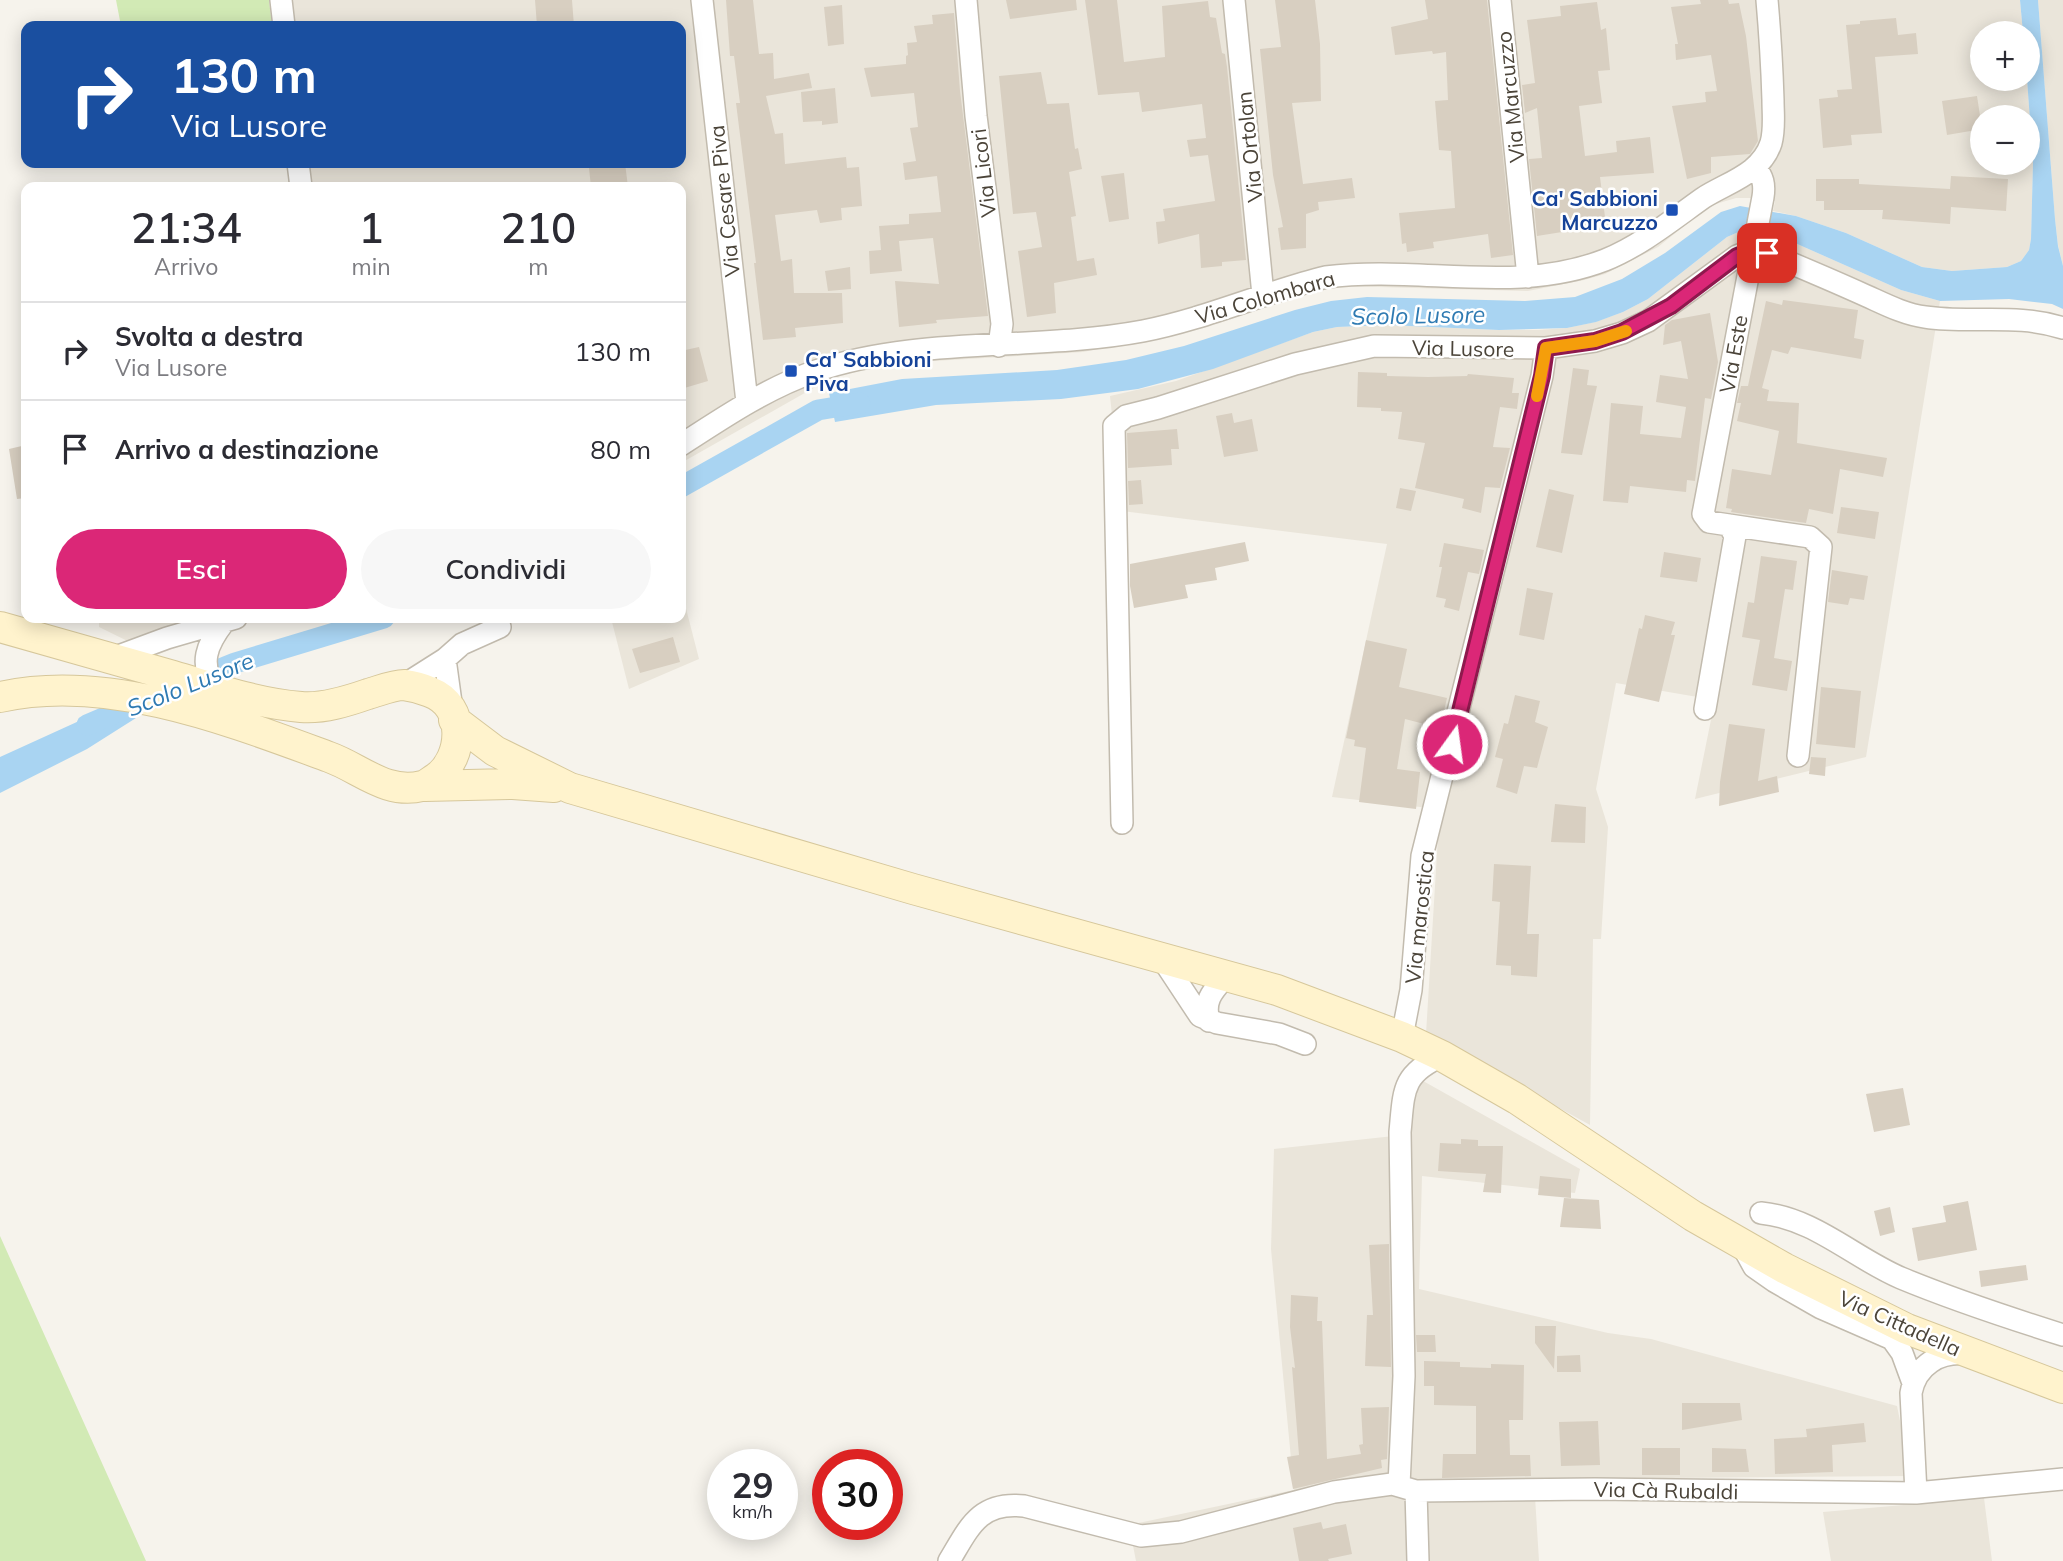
<!DOCTYPE html>
<html lang="it">
<meta charset="utf-8">
<style>
body{margin:0;font-family:Mulish,sans-serif;background:#f7f7f7;color:#2b2b33;height:100vh;display:flex;flex-direction:column;font-size:26px;white-space:nowrap}
*{box-sizing:border-box;margin:0}
p{font-size:23px;color:#7c7c81}
.icon{flex:none;width:38px;height:38px;fill:none;stroke:currentColor;stroke-width:2;stroke-linecap:round;stroke-linejoin:round}
.map{position:relative;flex:1;overflow:hidden}
.drawer{position:absolute;left:21px;top:182px;width:665px;height:441px;display:flex;flex-direction:column;background:#fff;border-radius:14px;box-shadow:0 4px 18px #0003}
.drawer>*{flex:none}
.banner{position:absolute;left:21px;top:21px;width:665px;height:147px;border-radius:14px;box-shadow:0 4px 18px #0003;background:#1a4fa0;color:#fff;overflow:hidden}
.tools{position:absolute;left:1970px;top:21px;display:grid;gap:14px}
.tools a{display:grid;place-items:center;width:70px;height:70px;border-radius:50%;background:#fff;box-shadow:0 4px 18px #0003;font-size:35px}
.speed{position:absolute;left:707px;top:1449px;display:flex;gap:14px;font-size:35px;font-weight:700;text-align:center}
.speed>*{display:grid;place-content:center;width:91px;height:91px;border-radius:50%;background:#fff;box-shadow:0 4px 18px #0003;line-height:1}
.speed small{font-size:18px;font-weight:400}
.speed .limit{border:10px solid #d22;background:#fff;color:#111}
.pin{position:absolute;display:grid;place-items:center;width:60px;height:60px;color:#fff;margin:-30px;border-radius:14px;box-shadow:0 4px 10px #0006}
.me{position:absolute;width:77px;margin:-38px;rotate:14deg;stroke-linejoin:round;filter:drop-shadow(0 0 5px #0008)}
.turn{display:flex;align-items:center;gap:24px;height:147px;padding:0 35px;font-size:32px}
.turn .icon{width:91px;height:91px;stroke-width:2.5}
.turn b{display:block;font-size:49px;line-height:60px}
.eta{display:flex;justify-content:space-evenly;align-items:center;height:119px;text-align:center}
.eta b{font-size:42px;font-weight:600;line-height:49px}
.button{display:flex;gap:14px;margin-top:auto;padding:14px 35px}
.button a{flex:1;height:80px;border-radius:42px;background:#db2777;color:#fff;font-size:28px;font-weight:600;line-height:80px;text-align:center}
.button a+a{background:#f7f7f7;color:#2b2b33}
ul{padding:0;list-style:none}
li{display:flex;align-items:center;gap:21px;height:98px;padding:0 35px;border-top:2px solid #e1e1e2}
li div{flex:1}
li b{display:block;font-size:26px}
li em{font-style:normal}
.map>svg:first-child{display:block}
</style>
<div class="map">
<svg width="2063" height="1561" viewBox="0 0 2063 1561">
<rect width="100%" height="100%" fill="#f6f3ec"/>
<path fill="#eae5da" fill-rule="evenodd" d="M269,0H2020L2023,33H1983V79H2027L2033,162L2031,239L2029,250L2021,261L2007,267L1952,271L1922,267L1846,233L1796,216L1773,211L1775,201L1756,198H1736L1709,206L1658,247L1605,274L1584,280L1528,291L1342,286L1316,291L1197,329L1083,352L900,363L840,373L681,463V187H289L287,163H681V26H272ZM1983,117H2028V163H1983Z
M2038,0H2063V266L2058,245L2055,219Z
M1743,230L1757,231L1795,243L1901,290L1940,301L1866,757L1695,799L1715,700L1616,683L1596,789L1608,827L1601,939H1593L1590,1125L1426,1034L1439,820L1429,808L1332,797L1387,544L1122,511L1110,396L1176,381L1313,332L1337,327L1387,325L1499,330H1538L1567,328L1595,322L1623,312L1648,299L1727,237Z
M681,589L699,659L629,689L611,618H681Z
M99,618H257L156,655L99,627Z
M1416,1077L1580,1169L1575,1193L1422,1176L1419,1289L1608,1333L1651,1339L1897,1406L1911,1476L1547,1479L1535,1497L1539,1561H1136L1129,1525L1294,1490L1271,1249L1274,1149L1403,1135Z
M1984,1498L1992,1561H1831L1823,1512Z"/>
<path fill="#d2eab5" d="M116,0H269L272,26H121Z
M0,1236L146,1561H0Z"/>
<path fill="#a9d4f2" d="M2020,0H2038L2055,219L2058,246L2063,266V309L2052,304L2009,299L1940,301L1901,290L1795,243L1757,231L1743,230L1727,237L1648,299L1623,312L1596,322L1567,328L1499,330L1387,325L1337,327L1313,332L1213,369L1138,389L1061,399L936,405L835,422L829,393L902,379L1057,370L1126,360L1184,346L1295,310L1331,301L1367,297L1525,301L1575,297L1622,279L1665,253L1721,212L1740,206L1796,216L1846,233L1922,267L1952,271L2007,267L2021,261L2029,250L2031,239L2033,162L2027,79L2028,33H2023Z
M101,711L136,718L87,749L0,793V757Z"/>
<g fill="none" stroke-linecap="round" stroke-linejoin="round">
<path stroke="#a9d4f2" stroke-width="21" d="M681,487L818,410L860,403
M193,680L235,663L384,618
M87,725L148,699"/>
</g>
<path fill="#d8cfc1" d="M535,0H572L574,26H537Z
M726,0H753L759,54L773,53L774,79L809,73L812,88L766,96L775,134L783,133L785,164L846,157L847,168L859,167L862,206L841,208L842,220L820,223L817,210L775,215L781,261L792,259L794,293H842L843,323L795,328L796,337L763,340L754,263H756L736,103H740L734,56H730Z
M1006,0H1076L1077,10L1010,19Z
M1085,0H1117L1124,62L1165,57L1162,6L1208,1L1210,17L1216,18L1222,53L1225,54L1227,67L1246,260L1222,262V266L1201,268L1199,234L1158,244L1156,222L1165,221L1163,209L1215,201L1208,155L1190,157L1187,140L1206,138L1202,104L1142,112L1139,92L1098,95Z
M1275,0H1315L1320,44L1321,101L1292,103L1303,184L1352,178L1355,198L1318,202L1319,210L1306,214V248L1281,250L1278,228L1283,227L1273,175L1260,49L1281,47Z
M1425,0H1487L1513,255L1491,258L1488,234L1433,242L1434,248L1407,252L1406,243L1402,244L1399,213L1455,208L1451,151L1439,150L1435,101L1448,100L1446,52L1433,54L1432,51L1395,55L1391,27L1428,19Z
M1700,0H1728L1729,4L1739,3L1746,36L1758,141L1750,154L1711,157V173L1687,179L1672,106L1706,102L1705,92L1717,91L1711,55L1676,60L1675,44H1678L1671,7L1701,4Z
M1597,2L1601,30L1606,28L1610,70L1598,71L1602,103L1579,106L1585,156L1617,152L1616,141L1650,137L1654,173L1600,177L1606,225L1537,236L1529,159L1542,158L1537,108L1525,113L1522,85L1535,83L1527,20L1561,16L1560,6Z
M842,5L844,44L828,46L824,7Z
M954,13L960,91L988,316L936,320L937,323L899,327L895,281L939,284L933,238L899,241L902,271L870,274L869,251L881,250L879,226L909,224V214L941,212L937,176L905,180L903,163L916,161L910,128L918,127L914,93L871,97L864,68L906,64V56L908,55L907,43L917,42L914,26L933,24L932,15Z
M1896,18L1898,35L1916,33L1918,54L1875,57L1882,133L1851,135L1852,145L1823,148L1819,99L1838,97L1837,90L1852,89L1846,25L1860,24V21Z
M1041,72L1047,104L1069,103L1075,149L1078,148L1082,169L1069,172L1076,216L1071,217L1077,261L1094,258L1097,275L1054,283L1056,313L1027,317L1018,251L1042,247L1036,212L1013,214L999,76Z
M835,88L838,123L822,125V121L803,122L801,92Z
M1977,96L1982,129L1947,135L1942,101Z
M618,163H625L628,187H591L589,168Z
M1124,173L1129,219L1109,222L1101,176Z
M1951,176L2008,179L2006,211L1951,207L1950,224L1882,219L1883,210H1824V201H1816V179H1859V184L1950,189Z
M850,267L851,289L828,291L825,271Z
M1783,300L1858,310L1854,338L1864,340L1861,359L1791,347L1788,354L1772,350L1762,388L1769,390L1767,401L1799,403L1797,443L1887,458L1883,477L1840,469L1833,514L1809,509L1806,523L1731,512L1732,509L1726,508L1732,469L1771,475L1779,431L1737,421L1741,403H1737L1741,386H1748L1766,301L1782,305Z
M1710,313L1718,362L1711,399L1705,398L1695,481L1687,480L1686,492L1630,486L1628,503L1603,501L1611,403L1643,406L1640,434L1681,438L1686,407L1656,402L1660,375L1688,379L1681,341L1663,345L1665,325L1672,320Z
M699,347L708,381L681,389V351Z
M1573,368L1589,370L1587,385L1597,386L1582,455L1561,453Z
M1358,372L1387,373V376L1428,377L1467,376L1468,374L1514,378L1512,393H1519L1517,409L1500,407L1493,447L1510,448L1500,488L1485,487L1481,513L1462,508L1464,499L1415,488L1425,443L1398,439L1402,412L1381,411V408L1357,407Z
M1232,413L1234,423L1252,419L1258,451L1224,457L1216,416Z
M1177,429L1179,449H1171L1172,465L1128,468L1127,433Z
M26,445V498L17,499L9,449Z
M1141,480L1143,504L1129,505L1128,481Z
M1400,488L1416,491L1411,511L1396,508Z
M1549,489L1574,495L1562,553L1536,547Z
M1841,507L1879,512L1875,539L1837,533Z
M1245,542L1249,561L1215,568L1217,580L1185,585L1188,598L1134,608L1130,586V564Z
M1444,543L1484,550L1479,574L1468,572L1459,611L1444,607L1446,599L1436,597L1442,567H1439Z
M1664,552L1701,558L1697,582L1660,577Z
M1761,556L1797,561L1793,590L1785,589L1774,658L1792,661L1787,691L1752,685L1760,640L1742,637L1748,602L1754,603Z
M1832,570L1868,576L1864,600L1850,598L1848,605L1828,602Z
M1527,588L1553,593L1544,640L1519,635Z
M1645,615L1675,622L1671,635H1675L1659,702L1624,694L1639,628L1642,629Z
M673,637L680,662L640,673L632,649Z
M1366,640L1407,649L1399,687L1447,698L1440,728L1405,719L1397,769L1420,772L1416,809L1359,802L1366,748L1354,746L1355,740L1346,738Z
M1821,687L1861,691L1855,748L1816,744Z
M1515,695L1540,701L1535,722L1548,727L1537,768L1524,766L1517,794L1496,787L1503,759L1495,757L1504,723L1508,724Z
M1729,724L1765,729L1758,781L1777,776L1779,792L1719,806L1720,782Z
M1811,757L1826,758L1825,776L1809,774Z
M1555,804L1586,807L1585,843L1551,842Z
M1494,864L1531,866L1527,934H1539L1537,977L1511,975V966L1496,965L1500,902L1492,901Z
M1903,1088L1910,1125L1874,1132L1866,1094Z
M1461,1139L1478,1140V1146H1503L1501,1193L1483,1192L1486,1174L1438,1171L1440,1143L1461,1144Z
M1540,1176L1571,1179V1198L1538,1195Z
M1564,1198L1599,1200L1601,1229L1560,1227Z
M1968,1201L1977,1250L1918,1261L1912,1228L1946,1222L1943,1206Z
M1890,1207L1895,1232L1880,1236L1874,1211Z
M1389,1244L1391,1367L1365,1366L1367,1315H1373L1369,1245Z
M2026,1265L2028,1280L1981,1287L1979,1271Z
M1291,1295L1318,1297L1317,1321H1322L1327,1459L1361,1454L1359,1445L1363,1444L1361,1408L1389,1407L1387,1459L1381,1460L1382,1468L1293,1489L1287,1457L1299,1455L1292,1367L1295,1368L1290,1327Z
M1535,1326H1556L1554,1369L1535,1343Z
M1416,1335H1435L1436,1352H1417Z
M1580,1355L1581,1372H1557V1356Z
M1424,1361L1460,1362V1367L1491,1368V1364L1524,1365L1523,1420H1509L1510,1455H1530L1531,1476L1442,1478L1443,1454H1476V1406L1434,1405V1386H1424Z
M1682,1403H1740L1742,1420L1682,1430Z
M1598,1421L1600,1465L1561,1466L1559,1422Z
M1864,1423L1866,1442L1832,1445L1833,1472L1775,1474L1774,1439L1807,1437L1806,1429Z
M1642,1448H1680V1475H1642Z
M1712,1448L1746,1449L1749,1472H1712Z
M1321,1522L1323,1529L1346,1524L1352,1554L1328,1559L1329,1561H1299L1293,1528Z"/>
<g fill="none" stroke-linecap="round" stroke-linejoin="round">
<g stroke="#c2bbae" stroke-width="24">
<path id="minor" d="M281,0L284,26
M702,0L747,402
M966,0L976,116L1002,324L999,346
M1234,0L1263,295
M1500,0L1528,277
M298,163L301,187
M681,445C724,417 767,388 816,371C919,336 1036,351 1143,331C1205,319 1265,292 1326,277C1419,265 1515,295 1605,260C1640,246 1672,220 1703,198C1728,182 1761,174 1771,143C1775,129 1773,114 1773,100C1772,67 1770,34 1767,0
M1729,525L1810,537L1821,547L1798,756
M113,658L167,638L236,618
M445,659L452,710
M404,685L445,659L462,644L500,627
M216,689C198,664 207,644 224,622
M1705,709L1735,536L1729,525L1709,522L1703,514L1763,197C1765,184 1763,177 1755,167
M1122,823L1114,426L1126,416L1158,408L1295,364L1374,346L1546,348L1595,341L1622,333L1648,321L1737,256L1752,250L1767,253C1798,266 1829,279 1860,293C1881,302 1902,314 1925,317C1971,324 2017,313 2063,328
M1161,957L1200,1016L1217,1023L1279,1034L1305,1044
M1209,1021C1203,1000 1213,991 1226,976
M1402,1037L1411,990L1422,856L1542,376L1546,348
M1761,1213C1814,1218 1854,1258 1901,1278C1954,1300 2009,1318 2063,1335
M1743,1247L1754,1267L1774,1281L1821,1308L1892,1339L1902,1353L1913,1383
M1399,1485L1404,1376L1400,1132C1404,1092 1401,1074 1442,1056
M1416,1491L1418,1561
M1916,1493L1911,1393C1916,1365 1940,1351 1967,1354
M949,1561C969,1528 979,1501 1024,1506L1141,1536L1181,1532L1334,1492L1392,1484L1416,1491L1595,1489L1916,1493L2063,1479"/>
</g>
<g stroke="#d6c79b" stroke-width="32">
<path id="secondary" d="M0,627C58,643 115,660 173,676C217,689 255,703 301,707C323,709 348,701 368,694C379,691 393,685 404,685C412,686 423,689 430,692C467,706 464,758 436,778C431,781 427,785 422,786C386,795 360,768 329,757C228,720 108,673 0,697
M454,720L495,751L570,788L913,889L1277,990L1402,1037L1442,1056L1517,1099L1693,1216L1784,1268L1907,1329L2063,1388
M425,786L513,784L554,787"/>
</g>
<use href="#minor" stroke="#fff" stroke-width="21"/>
<use href="#secondary" stroke="#fff3cd" stroke-width="30"/>
</g>
<g fill="none" stroke-linecap="round" stroke-linejoin="round">
<g stroke="#8e194d" stroke-width="18">
<path id="route" d="M1452,744L1542,376L1546,348L1595,341L1622,332L1671,306L1737,256L1752,250L1767,253"/>
</g>
<use href="#route" stroke="#db2777" stroke-width="12"/>
<path stroke="#f59e0b" stroke-width="12" d="M1537,396L1546,348L1595,341L1626,331"/>
</g>
<g fill="#1a4fb4" stroke="#fff" stroke-width="2.5">
<rect x="1665" y="203" width="14" height="14" rx="3.5"/>
<rect x="784" y="364" width="14" height="14" rx="3.5"/>
</g>
<g text-anchor="middle" dominant-baseline="central" stroke-width="5" stroke-linejoin="round" paint-order="stroke">
<g font-size="21" fill="#4b4439" stroke="#fff">
<text transform="translate(1510 97) rotate(-96)">Via Marcuzzo</text>
<text transform="translate(1249 147) rotate(-96)">Via Ortolan</text>
<text transform="translate(983 173) rotate(-97)">Via Licori</text>
<text transform="translate(724 201) rotate(-96)">Via Cesare Piva</text>
<text transform="translate(1265 297) rotate(-16)">Via Colombara</text>
<text transform="translate(1463 348) rotate(1)">Via Lusore</text>
<text transform="translate(1733 354) rotate(-80)">Via Este</text>
<text transform="translate(1419 917) rotate(-84)">Via marostica</text>
<text transform="translate(1900 1323) rotate(24)">Via Cittadella</text>
<text transform="translate(1666 1490) rotate(1)">Via Cà Rubaldi</text>
</g>
<g font-size="21" font-weight="bold" fill="#164399" stroke="#fff" text-anchor="end">
<text x="1658" y="198">Ca' Sabbioni<tspan x="1658" dy="24">Marcuzzo</tspan></text>
<text x="805" y="359" text-anchor="start">Ca' Sabbioni<tspan x="805" dy="24">Piva</tspan></text>
</g>
<g font-size="23" font-style="italic" fill="#2e7ab2" stroke="#fff">
<text transform="translate(1418 315) rotate(-1)">Scolo Lusore</text>
<text transform="translate(190 684) rotate(-22)">Scolo Lusore</text>
</g>
</g>
</svg>
<div class="tools">
<a>+</a>
<a>−</a>
</div>
<div class="speed"><div>29<small>km/h</small></div><div class="limit">30</div></div>
<div class="pin" style="left:1767px;top:253px;background:#d93025"><svg class="icon" aria-label="arrive" viewBox="0 0 24 24"><path d="M6 21V4h12l-3 4 3 4H6"/></svg></div>
<svg class="me" style="left:1452px;top:744px" viewBox="-20 -20 40 40"><circle r="17" fill="#db2777" stroke="#fff" stroke-width="3"/><path d="M0-11L8 9 0 5-8 9z" fill="#fff"/></svg>
<div class="banner">
<div class="turn"><svg class="icon" aria-label="right" viewBox="0 0 24 24"><path d="M7 20v-9h11M14 6l5 5-5 5"/></svg><div><b>130 m</b>Via Lusore</div></div>
</div>
<section class="drawer">
<div class="eta">
<div><b>21:34</b><p>Arrivo</p></div>
<div><b>1</b><p>min</p></div>
<div><b>210</b><p>m</p></div>
</div>
<ul>
<li><svg class="icon" aria-label="right" viewBox="0 0 24 24"><path d="M7 20v-9h11M14 6l5 5-5 5"/></svg><div><b>Svolta a destra</b><p>Via Lusore</p></div><em>130 m</em></li>
<li><svg class="icon" aria-label="arrive" viewBox="0 0 24 24"><path d="M6 21V4h12l-3 4 3 4H6"/></svg><div><b>Arrivo a destinazione</b></div><em>80 m</em></li>
</ul>
<div class="button"><a>Esci</a><a>Condividi</a></div>
</section>
</div>
